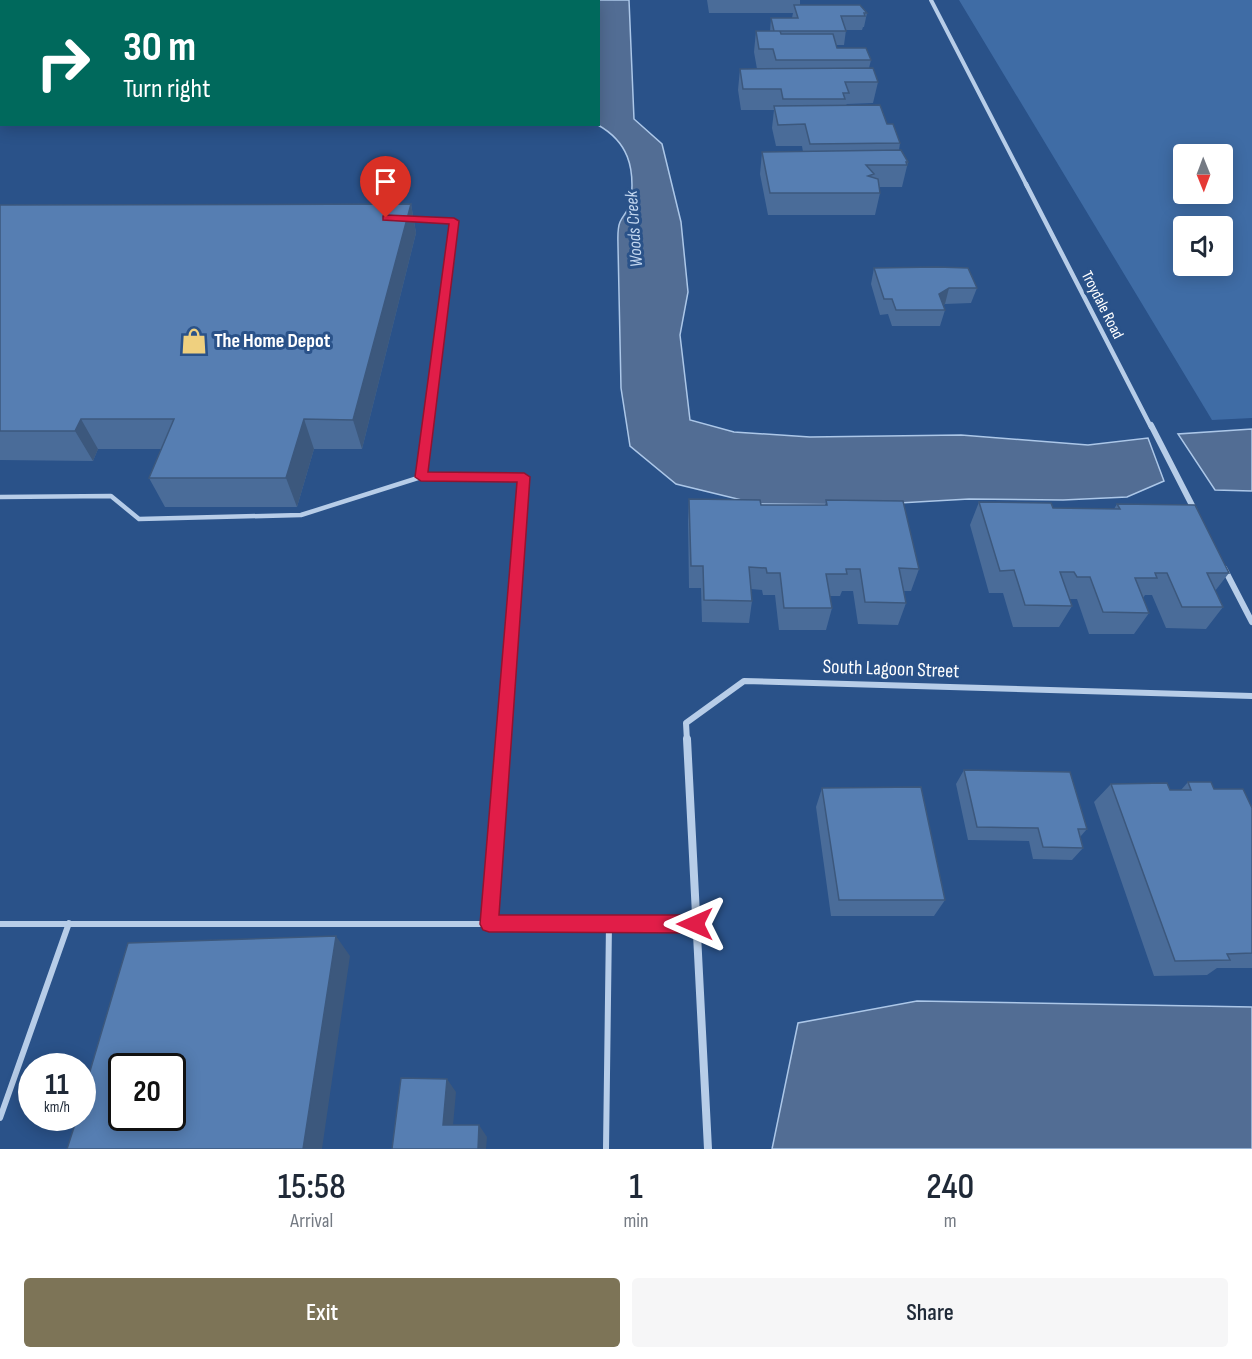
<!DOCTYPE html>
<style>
body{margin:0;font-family:"Sofia Sans Condensed",sans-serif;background:#f6f6f7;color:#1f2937;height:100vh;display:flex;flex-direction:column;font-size:22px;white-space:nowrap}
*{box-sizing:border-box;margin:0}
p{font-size:20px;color:#747a83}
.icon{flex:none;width:33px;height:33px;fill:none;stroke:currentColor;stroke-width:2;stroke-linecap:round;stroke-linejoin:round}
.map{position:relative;height:1149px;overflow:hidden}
.panel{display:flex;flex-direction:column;background:#fff;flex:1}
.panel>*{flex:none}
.hud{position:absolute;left:0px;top:0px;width:600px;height:126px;box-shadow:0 3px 15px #0003;background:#00695c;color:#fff;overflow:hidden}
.needle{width:39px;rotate:179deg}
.fabs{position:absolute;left:1173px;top:144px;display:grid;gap:12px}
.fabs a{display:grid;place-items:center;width:60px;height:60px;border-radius:6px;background:#fff;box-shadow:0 3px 15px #0003;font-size:30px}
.speed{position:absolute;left:18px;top:1053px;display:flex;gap:12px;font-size:30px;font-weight:700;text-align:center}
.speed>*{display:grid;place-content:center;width:78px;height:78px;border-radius:50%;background:#fff;box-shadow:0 3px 15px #0003;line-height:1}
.speed small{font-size:15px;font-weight:400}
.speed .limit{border:3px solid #111;border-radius:9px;background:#fff;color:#111}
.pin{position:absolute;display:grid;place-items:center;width:51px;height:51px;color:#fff;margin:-62px -26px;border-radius:50% 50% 50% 0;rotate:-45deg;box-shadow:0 0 6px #0007}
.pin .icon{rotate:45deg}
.me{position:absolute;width:66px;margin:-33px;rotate:270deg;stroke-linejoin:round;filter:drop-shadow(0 0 4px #0008)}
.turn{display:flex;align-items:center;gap:21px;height:126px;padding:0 24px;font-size:27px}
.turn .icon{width:78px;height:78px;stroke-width:2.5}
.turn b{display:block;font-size:42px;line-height:51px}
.eta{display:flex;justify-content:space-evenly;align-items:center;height:102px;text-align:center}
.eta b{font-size:36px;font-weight:600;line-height:42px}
.cta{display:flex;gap:12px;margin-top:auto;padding:12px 24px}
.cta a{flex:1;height:69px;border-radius:6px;background:#7d7457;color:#fff;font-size:24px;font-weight:600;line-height:69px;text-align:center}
.cta a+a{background:#f6f6f7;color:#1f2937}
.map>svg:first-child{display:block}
</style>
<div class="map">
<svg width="1252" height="1149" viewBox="0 0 1252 1149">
<rect width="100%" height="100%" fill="#2a5289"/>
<path fill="#3f6ca5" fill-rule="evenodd" d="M959,0H1252V418L1212,420ZM1184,154H1222V194H1184ZM1184,226H1222V266H1184Z"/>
<path fill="#526d94" stroke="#acc7e8" stroke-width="1.5" d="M535,0H629L634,119L662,144L681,222L688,292L680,335L690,420L734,432L810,437L961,435L1088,445L1148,438L1164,481L1127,497L1063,500L969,499L864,505L758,504L676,484L630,446L621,388L618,246C618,238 617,229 620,222C623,215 630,209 631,201C635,167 628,142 598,125V2Z
M1252,429V491L1215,490L1178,434Z
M917,1001L1252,1007V1149H772L798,1023Z"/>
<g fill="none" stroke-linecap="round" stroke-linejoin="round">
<path stroke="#b7cde8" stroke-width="4" d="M408,218L454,221L427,427"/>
<path stroke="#b7cde8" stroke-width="4.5" d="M428,425L421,477H523L503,741
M0,497L111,496L139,519L301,515L421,477"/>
<path stroke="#b7cde8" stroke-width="6" d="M489,923L503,739
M0,924H695
M0,1118L69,923
M606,1149L609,924"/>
<path stroke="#b7cde8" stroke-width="4" d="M931,0L1027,186"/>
<path stroke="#b7cde8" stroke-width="4.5" d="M1026,184L1151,427"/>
<path stroke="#b7cde8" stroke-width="6" d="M1151,425L1195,511
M1224,568L1252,622
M687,741L686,723L744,681L1252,696"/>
<path stroke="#b7cde8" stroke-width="8" d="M687,739L708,1149"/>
</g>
<path fill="#4a6c99" d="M0,0H148L149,2H2V5L0,4Z
M707,0H800V5L867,13L864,27H863L862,30H846L844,45H837V48L871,60L869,68L878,82L873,103L847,104L846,105L887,124L900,143L899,150L908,162L902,187H879L880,193L875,215H768L760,174L762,152H803L802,146H776L772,128L774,110H741L738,90L740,69H757L754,52L756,31H770L771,18H792L793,13H709Z
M0,51H2V78H0Z
M411,204L416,233L362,449H314L297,507H165L149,478L161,449H98L93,461L0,460V205Z
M874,268L977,288L971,303L945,304L943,305L945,310L940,326H892L888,314L880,315L871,284Z
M689,499L761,505H825L826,500L919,569L911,591H904L906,603L898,625L858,624L853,591H842L840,596H830L832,608L826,630H779L775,595H763L762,590L751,589L752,601L749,623L702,622L701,588H689L688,521Z
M979,502L1053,508L1114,509L1117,504L1229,573L1215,591L1223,607L1206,629L1166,628L1152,595H1145L1143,598L1149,613L1134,634H1089L1077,599H1069L1072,606L1059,627H1013L1003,593H989L970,525Z
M964,770L1087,829L1080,837L1083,848L1072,860L1033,859L1029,841L968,840L956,784Z
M1188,782L1214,789L1252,808V968H1217L1207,975L1154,976L1094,802L1111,784L1170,790H1181Z
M822,788L945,900L934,916H831L816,807Z"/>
<path fill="#3c587d" d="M4,0H14V2H4Z
M63,0H79V2H60Z
M136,0H148L149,2H135Z
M330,0H341L340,2H329Z
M411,204L416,233L362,449L353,420Z
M949,288L945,304L935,310L939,294Z
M81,419L98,449L93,461L75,431Z
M304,419L314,449L297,507L286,478Z
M336,936L350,956L322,1149H303Z
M447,1079L456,1092L452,1137L443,1125Z
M479,1125L487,1137L486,1149H478Z"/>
<path fill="#567eb2" stroke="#3c587d" stroke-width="1.5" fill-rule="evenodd" d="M32,0H63L60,2H41Z
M76,0H136L135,2H74Z
M150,0H203L202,2H149Z
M217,0H268V2H216Z
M294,0H330L329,2H293Z
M464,0H524V2H463Z
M794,5H860L867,13H864L865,16H841L846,31H774L771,18H798Z
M756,31H780L781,34H833L837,48H866L871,60H776L773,49H759Z
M0,51H2V64H0Z
M873,68L878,82H845L849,93H843L845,99H783L781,89H743L740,69Z
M880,105L887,124H893L900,143L810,144L805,124L778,125L774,106Z
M901,150L908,162H906L907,165H866L874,174L868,176L878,179L880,193H770L762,152Z
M411,204L353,420L304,419L286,478H149L174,419H81L75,431H0V205Z
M937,267L968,268L977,288H949L939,294L945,310H896L892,299H884L874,268Z
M689,499L760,500L761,505H827L826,500L903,501L919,569L899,568L906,603L865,602L860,569H846L847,574H826L832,608H784L780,573H767L766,568L749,567L752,601L704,600L703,566H691Z
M979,502L1051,503L1053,508L1120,509L1117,504L1195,505L1229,573H1207L1223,607H1182L1167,573H1155L1157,578H1135L1149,613L1103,612L1090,577H1077L1074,572H1060L1072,606L1025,605L1014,570L1000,571Z
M964,770L1070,772L1087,829H1078L1083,848L1043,847L1038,828L977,827Z
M1188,782H1211L1214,789H1243L1252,808V953L1227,954L1230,960L1175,961L1111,784L1167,783L1170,790H1191Z
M921,787L945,900H839L822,788Z
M336,936L303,1149H67L77,1118H82V1098L128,943ZM122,1066H172V1118H122Z
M401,1078L447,1079L443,1125H479L478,1149H392Z"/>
<path fill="#e11d48" stroke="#92132f" stroke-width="1.5" d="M386,215L454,218L459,221L428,472L524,473L530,477L499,915H695L702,918L704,924L702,930L695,933L489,932L483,930L480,924L517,482L421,481L415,477L449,224L383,220V216Z"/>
<defs>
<g id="shop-bare" transform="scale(2.07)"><path d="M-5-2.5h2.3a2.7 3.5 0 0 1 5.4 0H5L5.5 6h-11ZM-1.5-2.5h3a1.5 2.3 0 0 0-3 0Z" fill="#efd07f" stroke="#2a5289" stroke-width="2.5" paint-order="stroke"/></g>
</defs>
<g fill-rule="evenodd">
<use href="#shop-bare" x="194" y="341"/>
</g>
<g text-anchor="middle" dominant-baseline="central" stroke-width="6" stroke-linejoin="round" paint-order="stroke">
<g font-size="16" fill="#fff" stroke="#2a5289">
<text transform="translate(1102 305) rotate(63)">Troydale Road</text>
</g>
<g font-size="18" font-style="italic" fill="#c3d7f0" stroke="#2a5289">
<text transform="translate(634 229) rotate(-94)">Woods Creek</text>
</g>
<g font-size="20" font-weight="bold" fill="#fff" stroke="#2a5289" text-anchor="start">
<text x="214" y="341">The Home Depot</text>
</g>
<g font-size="20" fill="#fff" stroke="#2a5289">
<text transform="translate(891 669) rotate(2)">South Lagoon Street</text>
</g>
</g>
</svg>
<div class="fabs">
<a><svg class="needle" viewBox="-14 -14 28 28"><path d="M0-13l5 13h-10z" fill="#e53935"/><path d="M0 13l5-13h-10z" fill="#747a83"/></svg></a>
<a><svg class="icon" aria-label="sound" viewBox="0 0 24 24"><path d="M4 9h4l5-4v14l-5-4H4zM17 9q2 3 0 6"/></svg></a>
</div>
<div class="speed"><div>11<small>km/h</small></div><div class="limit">20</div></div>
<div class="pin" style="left:386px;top:218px;background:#d93025"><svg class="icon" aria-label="arrive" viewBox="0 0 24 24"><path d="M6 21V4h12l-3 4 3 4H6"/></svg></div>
<svg class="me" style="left:695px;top:924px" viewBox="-20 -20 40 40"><path d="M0-17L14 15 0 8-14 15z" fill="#e11d48" stroke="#fff" stroke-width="4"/></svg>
<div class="hud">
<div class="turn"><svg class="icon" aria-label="right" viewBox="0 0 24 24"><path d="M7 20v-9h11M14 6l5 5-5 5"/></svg><div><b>30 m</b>Turn right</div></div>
</div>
</div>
<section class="panel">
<div class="eta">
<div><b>15:58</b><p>Arrival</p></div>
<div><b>1</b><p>min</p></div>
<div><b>240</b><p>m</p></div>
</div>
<div class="cta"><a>Exit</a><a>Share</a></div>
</section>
